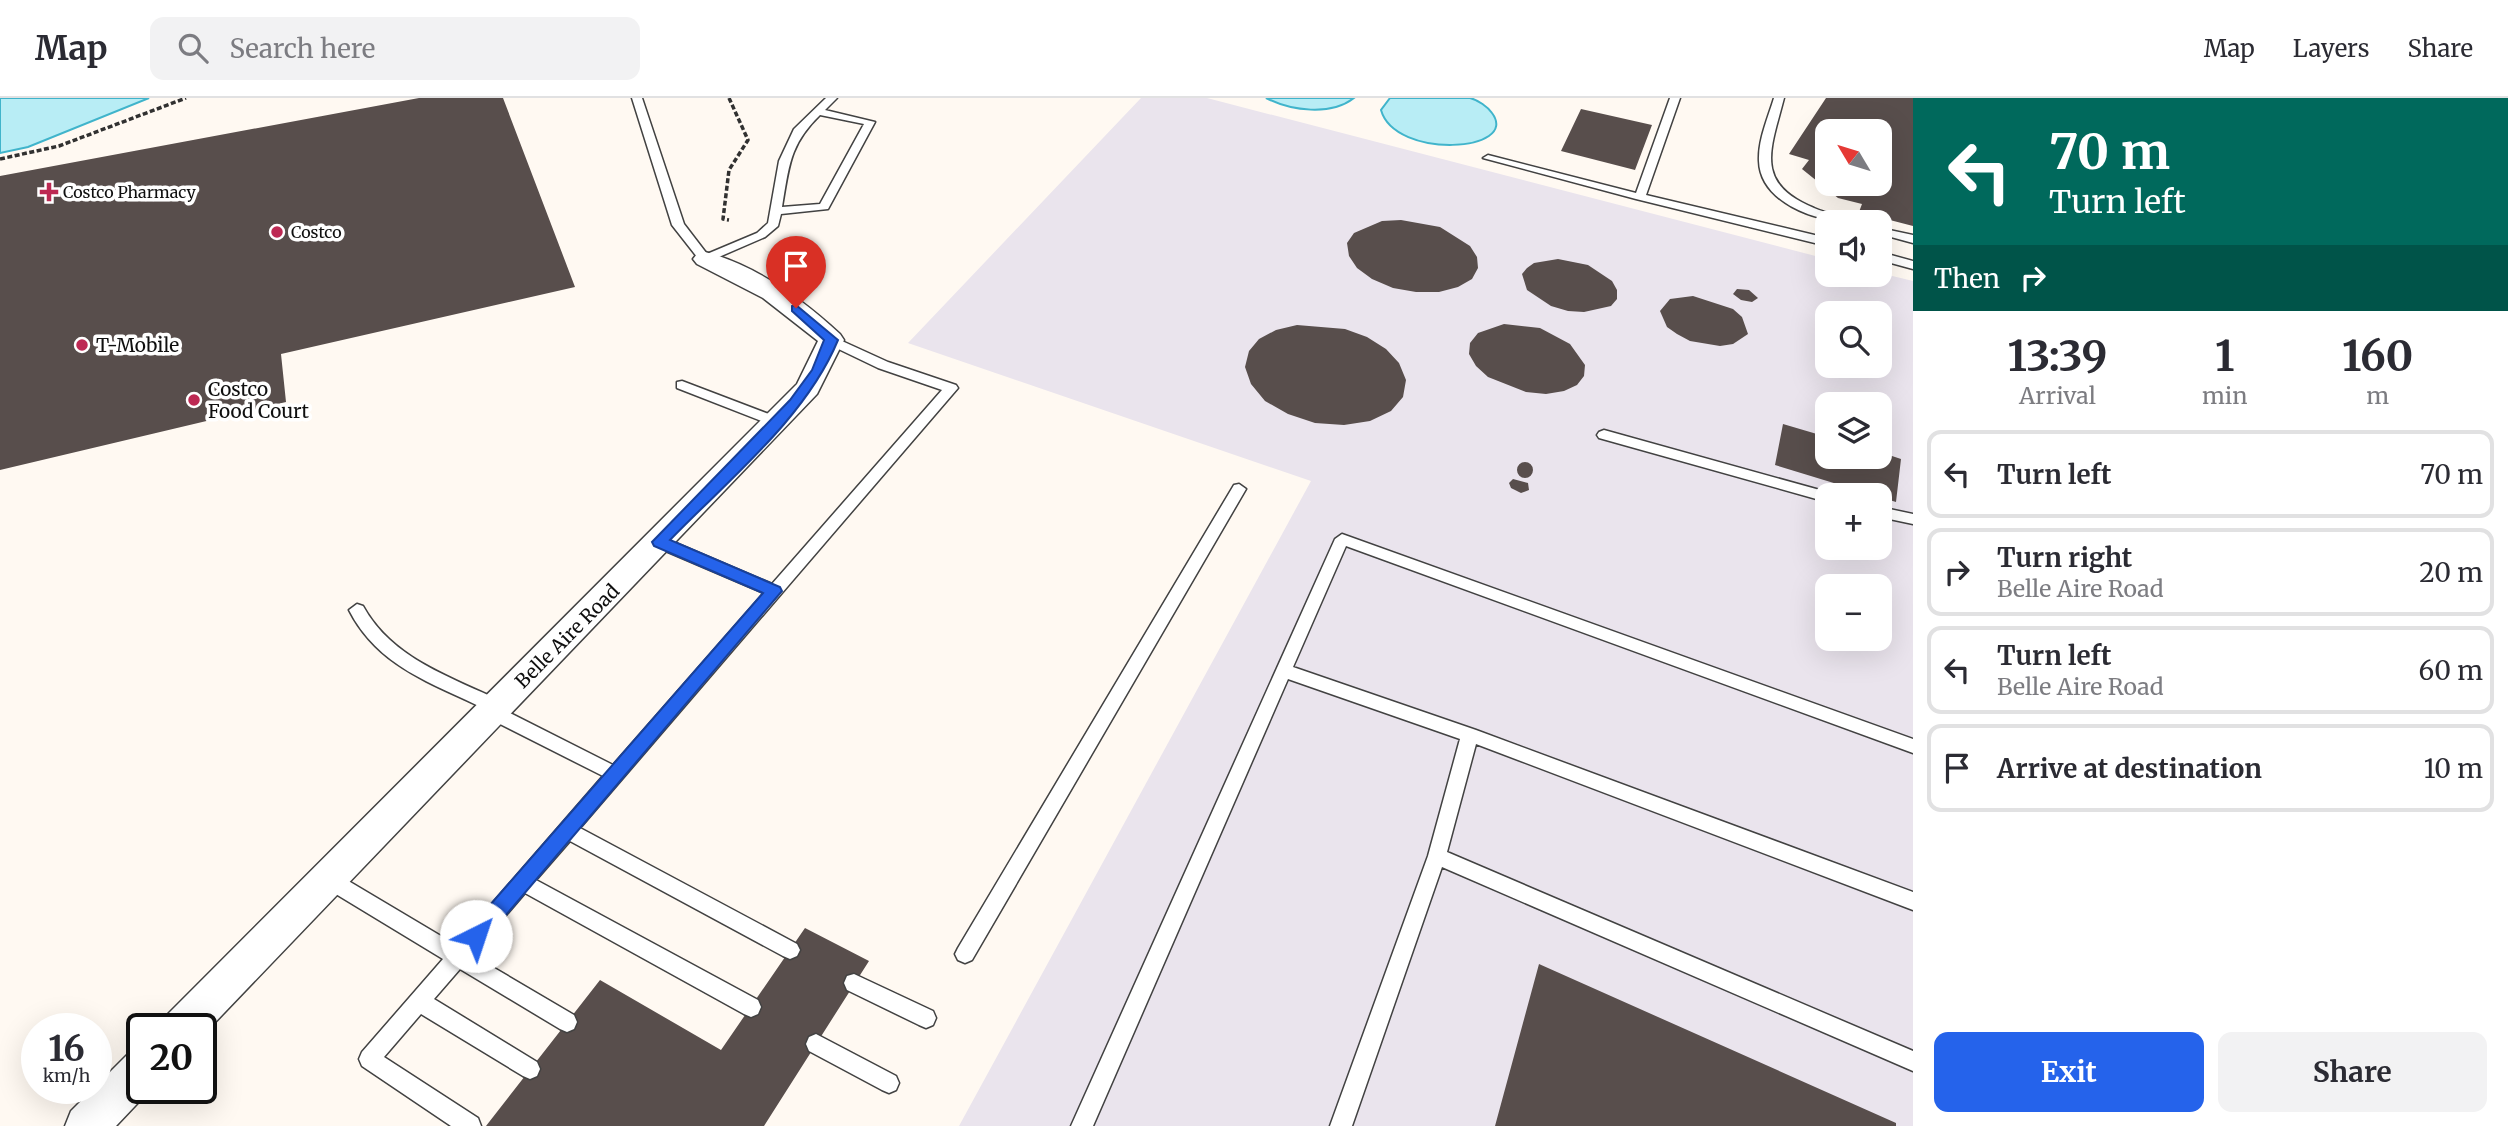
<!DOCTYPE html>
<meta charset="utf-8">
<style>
body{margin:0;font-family:Merriweather,serif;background:#f2f2f3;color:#2b2b33;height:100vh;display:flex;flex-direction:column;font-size:26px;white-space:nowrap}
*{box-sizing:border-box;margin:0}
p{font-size:23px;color:#7c7c81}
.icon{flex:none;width:38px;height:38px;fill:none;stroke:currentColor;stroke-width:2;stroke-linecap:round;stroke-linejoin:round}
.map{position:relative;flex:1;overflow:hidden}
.sheet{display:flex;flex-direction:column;background:#fff;width:595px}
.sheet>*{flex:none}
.hud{background:#00695c;color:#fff;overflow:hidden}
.needle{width:46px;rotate:308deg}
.fabs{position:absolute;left:1815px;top:21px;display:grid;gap:14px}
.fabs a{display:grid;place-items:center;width:77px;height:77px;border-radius:14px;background:#fff;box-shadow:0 7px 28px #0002;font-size:35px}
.speed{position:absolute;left:21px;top:915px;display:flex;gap:14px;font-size:35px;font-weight:700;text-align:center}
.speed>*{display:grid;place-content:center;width:91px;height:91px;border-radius:50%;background:#fff;box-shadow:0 7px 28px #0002;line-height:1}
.speed small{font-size:18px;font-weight:400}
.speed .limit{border:4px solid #111;border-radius:10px;background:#fff;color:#111}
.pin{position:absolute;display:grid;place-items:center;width:60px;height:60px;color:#fff;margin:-72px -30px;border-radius:50% 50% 50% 0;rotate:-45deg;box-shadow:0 0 7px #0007}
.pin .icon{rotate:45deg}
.me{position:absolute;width:77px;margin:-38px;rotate:41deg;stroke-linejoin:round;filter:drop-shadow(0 0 5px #0008)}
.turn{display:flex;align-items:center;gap:24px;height:147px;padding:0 21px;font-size:32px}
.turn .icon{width:91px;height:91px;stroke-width:2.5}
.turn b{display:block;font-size:49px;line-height:60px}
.then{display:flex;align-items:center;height:66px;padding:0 21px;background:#0003;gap:14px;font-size:26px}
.eta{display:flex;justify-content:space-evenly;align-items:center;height:119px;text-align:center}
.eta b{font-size:42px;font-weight:700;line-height:49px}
.action{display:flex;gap:14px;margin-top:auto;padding:14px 21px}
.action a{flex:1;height:80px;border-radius:14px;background:#2563eb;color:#fff;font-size:28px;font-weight:700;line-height:80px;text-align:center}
.action a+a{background:#f2f2f3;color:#2b2b33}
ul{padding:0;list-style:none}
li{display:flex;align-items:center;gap:21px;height:88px;margin:0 14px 10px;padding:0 7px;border:4px solid #e1e1e2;border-radius:14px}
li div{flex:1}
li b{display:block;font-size:26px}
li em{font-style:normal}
header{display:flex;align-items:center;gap:42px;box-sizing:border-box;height:98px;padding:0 35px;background:#fff;border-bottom:2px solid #e1e1e2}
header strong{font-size:33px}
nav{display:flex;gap:38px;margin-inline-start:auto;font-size:24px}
.search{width:490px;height:63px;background:#f2f2f3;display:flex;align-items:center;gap:18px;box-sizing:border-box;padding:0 24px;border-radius:14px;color:#7c7c81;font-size:26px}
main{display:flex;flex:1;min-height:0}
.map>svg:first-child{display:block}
</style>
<header>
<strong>Map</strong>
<div class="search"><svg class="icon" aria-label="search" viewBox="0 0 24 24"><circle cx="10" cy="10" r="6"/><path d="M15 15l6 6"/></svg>Search here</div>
<nav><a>Map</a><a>Layers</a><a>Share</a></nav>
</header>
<main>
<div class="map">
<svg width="1913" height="1028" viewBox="0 0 1913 1028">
<rect width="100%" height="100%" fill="#fff9f2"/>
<path fill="#eae4ed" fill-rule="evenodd" d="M1141,0H1207L1827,161V177L1880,175L1913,183V1028H959L1311,383L908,245ZM1827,215H1880V268H1827ZM1827,306H1880V359H1827ZM1827,397H1880V450H1827ZM1827,488H1880V541H1827Z"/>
<path fill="#b8edf5" stroke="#40b4cb" stroke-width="2" d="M0,0H149L28,49L0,55Z
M1266,0H1354C1331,18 1291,13 1266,0Z
M1390,0C1412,0 1449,0 1470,0C1478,2 1488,9 1492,15C1521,54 1395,62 1381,12Z"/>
<path fill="#584e4c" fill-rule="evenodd" d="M419,0H503L575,189L281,256L286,304L0,372V78Z
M1826,0H1913V128L1859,114L1862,106L1838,100L1802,71L1809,62L1789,56ZM1827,33H1880V86H1827Z
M1581,11L1652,27L1635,72L1561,53Z
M1401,122L1440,129L1470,148L1477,159L1478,170L1472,181L1458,189L1439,194H1416L1393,190L1372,181L1357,170L1349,158L1347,145L1354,135L1382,123Z
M1558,161L1588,167L1612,183L1617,192V201L1611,208L1584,214L1568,213L1551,208L1527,192L1522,176L1527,170L1534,165Z
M1737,191L1749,192L1758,200L1752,204L1741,202L1733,196Z
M1693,198L1733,211L1742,219L1748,236L1733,246L1720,248L1690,243L1677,236L1667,229L1660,213L1670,201Z
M1504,226L1540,230L1570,246L1585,267L1584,278L1577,287L1564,293L1546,296L1526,294L1488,279L1476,268L1469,256L1470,245L1478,235Z
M1297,227L1345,231L1367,239L1386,251L1399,265L1406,282L1403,299L1391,313L1370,323L1344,327L1315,325L1288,316L1265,303L1251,286L1245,269L1249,253L1259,241L1276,232Z
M1783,326L1827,339V359H1880V354L1901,361L1896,404L1775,367Z
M1517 372a8 8 0 1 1 16 0a8 8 0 1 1-16 0Z
M1513,381L1528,385L1529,392L1521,395L1511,390L1509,385Z
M805,830L869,863L764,1028H486L600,882L721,952Z
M1539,866L1896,1025V1028H1495Z"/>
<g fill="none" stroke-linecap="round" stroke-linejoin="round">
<g stroke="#424242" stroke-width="3">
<path id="lane" d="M632,0H642L684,126L707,156L757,135L768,125L779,63L794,31L826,0H837L825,12L875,24L828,111L781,116L778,128L765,139L705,165L701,164L672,127ZM820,17L864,26L820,106L782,109C789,69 789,47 820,17Z
M1670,0H1680L1646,97L1827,140V148L1636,101L1483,60L1488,57L1636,95Z
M1774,0H1784C1771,51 1753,85 1814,110C1825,115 1842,117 1850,124C1816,124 1760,104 1759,63C1758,42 1768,20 1774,0Z
M1880,130L1913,137V145L1880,136Z
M1880,154L1913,163V171L1880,162Z
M831,238L888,264L956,287L958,290L580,730L797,846L800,852L797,858L790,861L783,858L570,743L536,782L758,902L761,909L758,916L751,919L744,916L525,795L472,857L574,917L577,924L574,931L567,934L560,931L460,871L434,901L537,964L540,971L537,978L530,981L523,978L421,916L384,959L478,1020L481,1028H451L362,968L359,961L362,954L443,861L321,787L319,781L321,775L328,773L335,775L456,847L603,678L486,619L485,611C432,585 378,569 349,512L357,506L363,508C392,561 451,579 503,604L504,612L613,667L764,495L654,448L652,444L654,440H664L772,486L942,292L878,270L826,245L825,242Z
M682,283L782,321L784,324L782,327H772L677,290V284Z
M1604,332L1827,394L1833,397H1827V404L1599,340L1597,337L1599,334Z
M1239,386L1246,391L972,862L965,865L958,862L955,856L958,850L1234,387Z
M1880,409L1913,416V426L1880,419Z
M1342,436L1913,641V655L1346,448L1293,569L1476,632L1913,794V812L1476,646L1447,754L1913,953V973L1442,769L1352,1028H1330L1428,758L1460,641L1288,581L1093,1028H1071L1335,441Z
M854,876L933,913L936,920L933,927L926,930L919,927L847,892L844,885L847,878Z
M816,936L896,978L899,985L896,992L889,995L882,992L809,953L806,946L809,939Z"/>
</g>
<g stroke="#424242" stroke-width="3">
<path id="street" d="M705,154C756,167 802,201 840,236L844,242L817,296L201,939V931H161L167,917L797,286L818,243L763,200L697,166L693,161L697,156Z
M142,951V990H152L116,1028H65L71,1013L127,957Z"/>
</g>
<path stroke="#313131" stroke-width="3.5" stroke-dasharray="5 2.5" stroke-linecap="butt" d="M729,0L748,42L729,72L723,121L729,122
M0,61L59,48L186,0"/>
<use href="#lane" fill="#fff" fill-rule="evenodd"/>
<use href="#street" fill="#fff" fill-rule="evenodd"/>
</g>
<path fill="#2563eb" stroke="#184099" stroke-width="2" d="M796,207L838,242C806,320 728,382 670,442L780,489L782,493L483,844L476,847L469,844L466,838L469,831L763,495L654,448L652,444L790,302L812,272L824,242L792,213V208Z"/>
<g fill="#bd2953" stroke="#fff" stroke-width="2.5">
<path d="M45.5 83.5h7v7h7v7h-7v7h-7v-7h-7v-7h7z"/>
<circle cx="277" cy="134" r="7"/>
<circle cx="82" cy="247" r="7"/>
<circle cx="194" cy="302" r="7"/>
</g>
<g text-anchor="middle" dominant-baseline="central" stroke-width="7" stroke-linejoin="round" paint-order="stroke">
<g font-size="16" fill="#0f0f0f" stroke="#fff" text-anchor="start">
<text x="63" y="94">Costco Pharmacy</text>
<text x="291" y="134">Costco</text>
</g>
<g font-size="19" fill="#0f0f0f" stroke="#fff" text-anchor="start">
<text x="96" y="247">T-Mobile</text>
<text x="208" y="291">Costco<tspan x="208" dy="22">Food Court</tspan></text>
</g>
<g font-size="19" fill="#0f0f0f" stroke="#fff">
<text transform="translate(567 538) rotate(-45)">Belle Aire Road</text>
</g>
</g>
</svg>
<div class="fabs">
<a><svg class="needle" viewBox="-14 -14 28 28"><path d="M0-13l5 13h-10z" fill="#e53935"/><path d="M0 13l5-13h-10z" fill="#7c7c81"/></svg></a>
<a><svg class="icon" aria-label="sound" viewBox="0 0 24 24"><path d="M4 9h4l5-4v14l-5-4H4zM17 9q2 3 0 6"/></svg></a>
<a><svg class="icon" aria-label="search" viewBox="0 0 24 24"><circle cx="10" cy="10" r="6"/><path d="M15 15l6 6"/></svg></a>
<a><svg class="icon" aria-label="layers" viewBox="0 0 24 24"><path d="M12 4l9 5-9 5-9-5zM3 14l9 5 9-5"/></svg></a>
<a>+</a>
<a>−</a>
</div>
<div class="speed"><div>16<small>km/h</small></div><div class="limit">20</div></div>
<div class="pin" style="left:796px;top:210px;background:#d93025"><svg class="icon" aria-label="arrive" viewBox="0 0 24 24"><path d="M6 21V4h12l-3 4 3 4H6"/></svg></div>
<svg class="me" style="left:476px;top:838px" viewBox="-20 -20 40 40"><circle r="19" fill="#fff"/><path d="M0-13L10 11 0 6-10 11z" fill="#2563eb"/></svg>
</div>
<section class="sheet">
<div class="hud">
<div class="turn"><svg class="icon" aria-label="left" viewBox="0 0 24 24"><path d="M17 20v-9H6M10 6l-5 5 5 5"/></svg><div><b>70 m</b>Turn left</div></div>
<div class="then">Then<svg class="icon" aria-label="right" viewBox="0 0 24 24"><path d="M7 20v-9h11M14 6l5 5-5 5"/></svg></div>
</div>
<div class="eta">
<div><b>13:39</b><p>Arrival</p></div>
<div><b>1</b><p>min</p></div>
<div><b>160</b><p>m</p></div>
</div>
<ul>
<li><svg class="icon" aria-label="left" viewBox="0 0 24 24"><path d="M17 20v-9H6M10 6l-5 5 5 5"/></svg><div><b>Turn left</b></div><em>70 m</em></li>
<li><svg class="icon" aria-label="right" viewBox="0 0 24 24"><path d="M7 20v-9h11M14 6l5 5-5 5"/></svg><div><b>Turn right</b><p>Belle Aire Road</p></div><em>20 m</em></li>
<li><svg class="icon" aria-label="left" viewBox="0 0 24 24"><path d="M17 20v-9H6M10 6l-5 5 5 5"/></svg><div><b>Turn left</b><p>Belle Aire Road</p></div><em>60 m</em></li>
<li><svg class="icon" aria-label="arrive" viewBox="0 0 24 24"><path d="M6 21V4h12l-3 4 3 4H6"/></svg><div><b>Arrive at destination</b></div><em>10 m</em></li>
</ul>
<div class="action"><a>Exit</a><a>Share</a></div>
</section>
</main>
